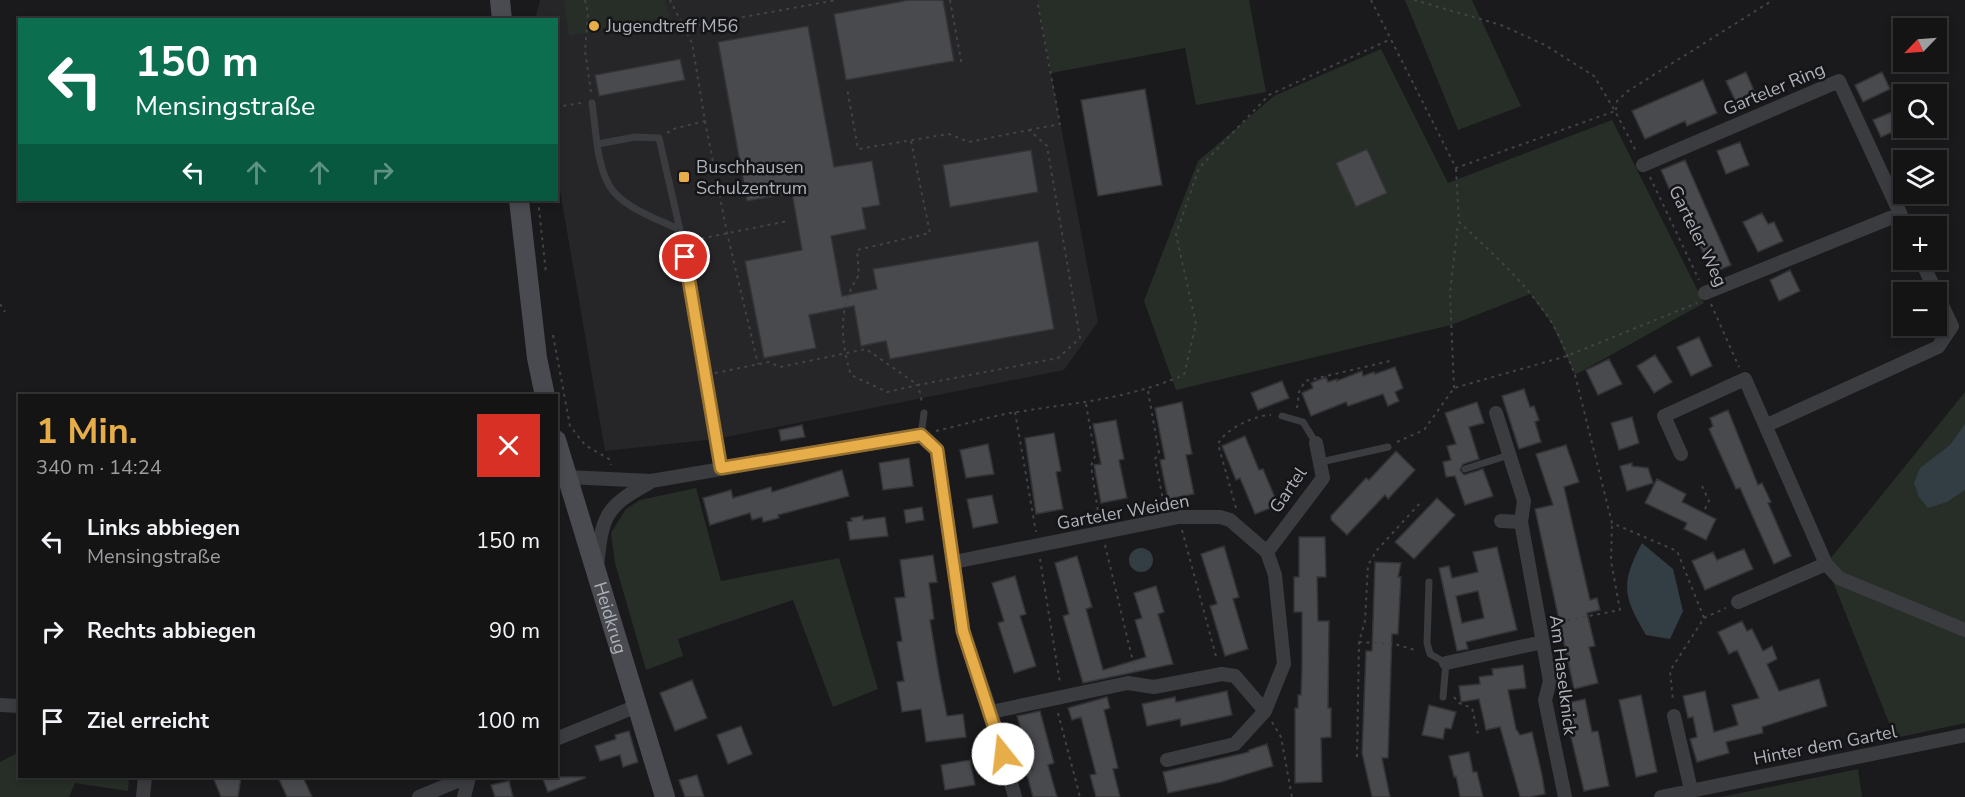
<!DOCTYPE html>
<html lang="de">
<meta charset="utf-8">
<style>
body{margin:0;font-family:"Nunito Sans",sans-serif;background:#1d1d1e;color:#f1f3f6;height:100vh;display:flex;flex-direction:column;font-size:22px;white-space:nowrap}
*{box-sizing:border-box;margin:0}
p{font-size:20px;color:#9d9ea0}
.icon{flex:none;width:33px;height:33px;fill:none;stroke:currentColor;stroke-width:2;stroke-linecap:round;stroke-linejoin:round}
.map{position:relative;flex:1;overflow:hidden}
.drawer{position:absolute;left:18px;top:394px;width:540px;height:384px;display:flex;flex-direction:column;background:#141415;border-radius:0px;box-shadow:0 3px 9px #0003,0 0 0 2px #333334}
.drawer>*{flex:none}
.banner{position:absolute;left:18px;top:18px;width:540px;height:183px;border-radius:0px;box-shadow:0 3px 9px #0003,0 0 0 2px #333334;background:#0b6e4f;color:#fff;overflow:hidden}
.needle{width:39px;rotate:245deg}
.fabs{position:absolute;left:1893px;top:18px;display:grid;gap:12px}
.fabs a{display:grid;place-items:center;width:54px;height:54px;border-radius:0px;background:#141415;box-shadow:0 3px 9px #0003,0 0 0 2px #333334;font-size:30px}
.pin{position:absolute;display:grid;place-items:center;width:51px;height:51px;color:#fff;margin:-26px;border:3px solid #fff;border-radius:50%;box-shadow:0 2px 6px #0007}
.me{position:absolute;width:66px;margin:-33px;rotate:344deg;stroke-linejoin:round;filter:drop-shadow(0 0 4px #0008)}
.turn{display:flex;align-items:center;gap:21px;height:126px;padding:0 18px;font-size:27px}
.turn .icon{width:78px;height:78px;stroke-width:2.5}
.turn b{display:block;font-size:42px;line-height:51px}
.lanes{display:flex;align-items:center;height:57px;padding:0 18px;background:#0003;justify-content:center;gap:30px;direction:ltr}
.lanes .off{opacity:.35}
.round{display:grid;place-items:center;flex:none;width:63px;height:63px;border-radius:0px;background:#1d1d1e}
.headline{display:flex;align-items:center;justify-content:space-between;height:102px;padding:0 18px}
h1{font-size:36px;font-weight:700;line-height:45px;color:#e6ad48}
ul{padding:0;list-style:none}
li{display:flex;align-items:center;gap:18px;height:90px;padding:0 18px}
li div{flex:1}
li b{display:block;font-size:22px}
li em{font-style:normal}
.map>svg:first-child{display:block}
</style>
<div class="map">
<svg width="1965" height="797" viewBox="0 0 1965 797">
<rect width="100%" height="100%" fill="#1a1a1c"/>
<path fill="#262629" d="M540,0H1037L1098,322L1064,370L716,439L605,451L557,173L556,20H535Z"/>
<path fill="#262e27" d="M564,0H665L670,17L569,36Z
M1037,0H1249L1266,92L1196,105L1185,48L1051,73Z
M1405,0H1472L1521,106L1458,130Z
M1381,49L1448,183L1612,120L1704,303L1575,375L1551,322L1530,294L1451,325L1176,390L1144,301L1198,161L1274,96Z
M1965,392V723L1895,738L1826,564Z
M696,488L721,581L839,558L878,689L833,707L793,600L678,639L683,656L646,670L615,563L611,533L626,509L640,500Z
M19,752L20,777H129L128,791L75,783L69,797H0V762Z
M1858,769L1862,797H1721Z"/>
<path fill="#333d44" d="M1965,424V490L1947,502L1928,508L1919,497L1914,483L1920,468L1950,445Z
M1642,543L1673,569L1683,611L1670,639L1646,635C1623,596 1620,584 1642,543Z
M1129 560a12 12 0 1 1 24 0a12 12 0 1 1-24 0Z"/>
<path fill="#494a4e" stroke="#343437" stroke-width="1.5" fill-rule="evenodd" d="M909,0H943L954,61L846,80L834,14Z
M808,26L834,167L872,161L880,205L862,208L866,229L831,236L842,296L877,289L873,269L1038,241L1054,329L890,359L886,341L861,346L854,306L809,315L816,348L764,358L745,261L802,250L792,193L747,201L718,42Z
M680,59L685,80L599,96L595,75Z
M1746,72L1755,93L1736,102L1726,81Z
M1882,72L1890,89L1863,102L1855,85Z
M1703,80L1717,113L1687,126L1685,121L1645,139L1632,111Z
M1145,89L1162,185L1098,196L1081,100Z
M1904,107V127L1881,137L1873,120Z
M1740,142L1749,165L1726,174L1717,151Z
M1367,149L1387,193L1356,207L1336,163Z
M1031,150L1038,192L950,207L943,165Z
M1685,160L1731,265L1712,273L1694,232L1677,199L1674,200L1661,170Z
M1762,213L1768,224L1774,222L1783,241L1758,252L1743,222Z
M1790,270L1800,291L1779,301L1770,280Z
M1699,337L1712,366L1691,376L1677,347Z
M1655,355L1672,382L1654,393L1637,366Z
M1609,359L1622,384L1598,395L1586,370Z
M1395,367L1403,388L1395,392L1399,401L1388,406L1383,394L1348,406L1346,402L1311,416L1302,393L1313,388L1311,383L1326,377L1328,382L1337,379V381L1362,371L1363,376L1374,372L1375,374Z
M1282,381L1289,398L1258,410L1251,393Z
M1524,389L1530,407L1534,406L1539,420L1535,422L1541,442L1519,449L1502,396Z
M1182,402L1192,454L1186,455L1194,494L1168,499L1160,460L1165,459L1155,408Z
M1477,402L1484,423L1469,427L1479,459L1463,464L1460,470L1464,475L1483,469L1493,496L1465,505L1455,476L1446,477L1443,462L1451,460L1447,446L1456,444L1445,413Z
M1728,410L1758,485L1762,483L1771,502L1768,503L1791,556L1774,564L1740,488L1736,489L1709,429L1713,426L1710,418Z
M1632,417L1639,443L1619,450L1611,423Z
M1116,420L1124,459L1119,460L1127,498L1101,503L1094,465L1101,464L1093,424Z
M802,425L805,437L781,441L779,430Z
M1054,433L1061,471L1056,472L1063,509L1036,514L1025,438Z
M1245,436L1259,470L1263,469L1278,505L1255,514L1240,478L1236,480L1222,446Z
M988,444L994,474L966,478L960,450Z
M1566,445L1579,482L1564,487L1590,600L1597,598L1600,610L1587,613L1595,646L1589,647L1598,683L1574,689L1535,509L1553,505L1536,454Z
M1396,451L1415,470L1388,499L1385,495L1347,535L1331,520V516L1366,478L1369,480Z
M909,458L913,486L883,490L879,463Z
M1632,463V466L1648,468L1653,483L1627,491L1620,466Z
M842,470L849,496L778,515L779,518L763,522L762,517L752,520L750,513L710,525L703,498L731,490L733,498L771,487L772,492Z
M1657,479L1686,494L1682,502L1716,519L1706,540L1684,529L1687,523L1645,503Z
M992,495L998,523L973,528L967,499Z
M1437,498L1455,515L1414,559L1395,542Z
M922,507L924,520L906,523L904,510Z
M863,516V520L885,517L888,536L850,540L847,522L852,521L851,518Z
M1299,537H1325L1326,577H1317L1318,621H1329L1328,708H1331V737L1321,738L1322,782L1295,783V708H1298V695H1301L1302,667V612H1294V577H1299Z
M1224,546L1239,597L1233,599L1248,649L1225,656L1210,606L1217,604L1201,554Z
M1497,547L1517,630L1466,642L1468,649L1457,651L1439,568L1449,566L1452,578L1478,572L1473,552ZM1478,591L1484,618L1462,623L1456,596Z
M1744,549L1753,569L1705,590L1692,561L1713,552L1717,560Z
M933,555L937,582L929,583L934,619L930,620L939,675L947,716L963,714L966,737L926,742L921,709L902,712L897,682L904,681L897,642L902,641L895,598L905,597L900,560Z
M1077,556L1092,607L1086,609L1103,670L1146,657L1135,620L1142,618L1134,593L1156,586L1164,612L1158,614L1173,664L1083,683L1063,616L1069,614L1055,563Z
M1375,562L1401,563L1398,577H1401L1398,634H1392L1388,758H1382L1390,797H1372L1362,753L1366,651H1372Z
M1015,576L1026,614L1020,616L1036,666L1014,673L998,623L1004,621L992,583Z
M1742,621L1747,631L1752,629L1763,651L1772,646L1777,659L1767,664L1779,691L1819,679L1827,706L1762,727L1763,733L1726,742L1729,753L1697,762L1690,739L1697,737L1693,717L1688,718L1683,696L1705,691L1714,732L1738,725L1732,705L1759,698L1737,650L1729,654L1718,632Z
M1523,665L1526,688L1508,690L1516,729L1520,735L1532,732L1542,775L1545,794L1530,797H1520L1500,727L1486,730L1479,699L1461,702L1459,686L1480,684L1479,677L1493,675L1492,669Z
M692,680L707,718L675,731L660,693Z
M1227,691L1232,715L1181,726L1180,719L1147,726L1142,704L1175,697L1176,702Z
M1641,695L1657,772L1636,777L1619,700Z
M1107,697L1110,708L1104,710L1118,768L1113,769L1120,797H1096L1090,775L1096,774L1081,717L1072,720L1068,708Z
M1585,699L1592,732L1598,731L1609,786L1584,791L1563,704Z
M1429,705L1456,712L1451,729L1445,728L1443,739L1422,735Z
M1040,711L1054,763L1048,765L1057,797H1033L1026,771L1032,769L1017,716Z
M741,726L752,754L728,764L717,735Z
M629,731L638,762L623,767L620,755L600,761L595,746L616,739L615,735Z
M1267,744L1273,766L1221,782L1168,793L1163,772L1249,752V750Z
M1469,752L1473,772H1477L1483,797H1460L1456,776L1454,777L1449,756Z
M970,760L975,785L945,790L941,765Z
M697,775L704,797H685L679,780Z
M213,777H241L238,797H221Z
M278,777H303L312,797H287Z
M542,777H585V778L548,792Z
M509,781L513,797H495L491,785Z"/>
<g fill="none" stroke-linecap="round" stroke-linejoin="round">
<path stroke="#414347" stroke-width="2" stroke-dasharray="3 4.5" stroke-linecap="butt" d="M585,0L588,13L585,51L591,92
M950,0L962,66
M1371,0L1456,168L1615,111L1637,153
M1414,0L1501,25L1545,45L1594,76L1615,111
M683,28L837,0
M556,107L582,103
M1616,110L1617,101L1628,91L1773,0
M705,121L727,233L758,364
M1029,130L1060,124L1037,0
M667,133L673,129L705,121L692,43L670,0
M911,141L930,233L857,250L859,275C838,306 840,340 851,375L887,392L918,385L922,402
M1456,169L1459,222C1492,253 1525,282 1550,320C1561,337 1568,357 1575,375L1612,523L1677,551L1704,618L1670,671L1673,701
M1650,177L1699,280
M538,200L546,273
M694,240L788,221
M0,304L5,312
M1711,304L1739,367
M553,335L570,426L585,445L609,459L611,465
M715,373L769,362L780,367L866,349L918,385L1058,358L1080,338L1047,146L1029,130L969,142L949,134L858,149L847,88
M1454,388L1450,293L1458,224
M1148,391L1159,453L1155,459L1164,505
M1086,404L1095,456L1091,466L1099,518
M1297,408L1299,392L1305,381L1394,360
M1015,412L1036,532
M936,431C963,425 990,416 1017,412C1079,402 1124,400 1184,375L1196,324L1176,234L1199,168L1269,95L1391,39
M1397,442L1424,430L1454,388L1567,356L1697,303
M1702,486L1709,501L1703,513
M1236,508L1218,444C1225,429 1255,415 1271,415
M1182,530L1217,660
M1105,545L1135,670
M1040,559L1060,683
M1704,618L1726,608
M1553,623L1620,610L1611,561L1612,523
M1359,642L1395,644L1418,651
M1454,697L1459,703L1472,708L1478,734
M1058,713L1080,797
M1272,722L1281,737L1292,797
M1357,757L1359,642L1365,621L1368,565L1377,550L1422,501"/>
<path stroke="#3b3c40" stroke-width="7" d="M592,103C596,128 596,162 609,185C621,207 658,219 680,230
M598,144L635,137L659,138L680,230L721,468
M1282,416L1303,422L1316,443
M921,435L924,413
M1321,462L1388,447
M1465,469L1509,455
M1429,582L1427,643L1430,654L1446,663L1443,697"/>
<path stroke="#3b3c40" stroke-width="14" d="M1643,165L1839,81L1906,226
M1921,260L1936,292
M1705,293L1900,214
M1496,413L1524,501L1521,522L1550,681L1545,700L1565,797
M1767,425L1938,347L1952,326L1936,293
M1681,454L1664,416L1745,379L1826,564L1839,578L1965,630
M567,477L651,481L921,435L937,450L963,631L991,712L1015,797
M1501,521L1521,522
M1267,552L1323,478L1316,443
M954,562L1179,517H1220L1230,520L1267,552L1275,575L1284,664L1265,711L1235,744L1167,760
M597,567C602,517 604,507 649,483
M1738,602L1826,564
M1446,663L1543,642
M0,705L20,706
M991,712L1128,683L1154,687L1222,674L1235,676L1265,711
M1674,716L1691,790
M556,739L637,706
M143,797L145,777
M419,797L467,777
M464,797L469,777
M1661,797L1965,735"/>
<g stroke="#494b50" stroke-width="20">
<path d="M500,0L502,20"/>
<path d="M519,200L537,358L545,396"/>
<path id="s1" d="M556,440L665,797"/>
</g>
</g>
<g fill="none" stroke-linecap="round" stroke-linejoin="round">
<g stroke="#96702f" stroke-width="15">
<path id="route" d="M685,257L721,468L921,435L937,450L963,631L1003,754"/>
</g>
<use href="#route" stroke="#e6ad48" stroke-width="10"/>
</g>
<g fill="#e6ad48" stroke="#151517" stroke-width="2">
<circle cx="594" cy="26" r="6"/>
<rect x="678" y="171" width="12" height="12" rx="3"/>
</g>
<g text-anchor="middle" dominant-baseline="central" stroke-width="5" stroke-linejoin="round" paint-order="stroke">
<g font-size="18" fill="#adb1ba" stroke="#151517" text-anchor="start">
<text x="606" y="26">Jugendtreff M56</text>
<text x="696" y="167">Buschhausen<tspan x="696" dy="21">Schulzentrum</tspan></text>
</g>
<g font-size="18" fill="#adb1ba" stroke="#151517">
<text transform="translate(1774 89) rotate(-23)">Garteler Ring</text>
<text transform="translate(1698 236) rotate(64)">Garteler Weg</text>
<text transform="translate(1288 490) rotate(-56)">Gartel</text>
<text transform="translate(1123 512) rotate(-10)">Garteler Weiden</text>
<text stroke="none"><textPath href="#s1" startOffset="186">Heidkrug</textPath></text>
<text transform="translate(1563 675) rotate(83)">Am Haselknick</text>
<text transform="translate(1825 745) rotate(-11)">Hinter dem Gartel</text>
</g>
</g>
</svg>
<div class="fabs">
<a><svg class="needle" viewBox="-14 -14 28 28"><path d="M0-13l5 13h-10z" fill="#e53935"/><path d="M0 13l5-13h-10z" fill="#9d9ea0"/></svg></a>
<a><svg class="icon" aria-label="search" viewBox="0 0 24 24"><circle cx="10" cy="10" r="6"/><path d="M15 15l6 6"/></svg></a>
<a><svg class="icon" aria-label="layers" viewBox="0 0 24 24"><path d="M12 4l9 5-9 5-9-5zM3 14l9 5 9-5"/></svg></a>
<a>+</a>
<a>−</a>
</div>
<div class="pin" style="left:685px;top:257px;background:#d93025"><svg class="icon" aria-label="arrive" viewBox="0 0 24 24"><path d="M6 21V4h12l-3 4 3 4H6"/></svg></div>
<svg class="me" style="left:1003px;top:754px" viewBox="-20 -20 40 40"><circle r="19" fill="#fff"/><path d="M0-13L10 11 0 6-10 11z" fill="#e6ad48"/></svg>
<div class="banner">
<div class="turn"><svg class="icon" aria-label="left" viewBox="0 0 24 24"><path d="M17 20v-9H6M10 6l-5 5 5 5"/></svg><div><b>150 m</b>Mensingstraße</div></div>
<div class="lanes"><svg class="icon" aria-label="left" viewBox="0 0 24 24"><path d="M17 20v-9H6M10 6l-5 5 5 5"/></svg><svg class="icon off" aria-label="ahead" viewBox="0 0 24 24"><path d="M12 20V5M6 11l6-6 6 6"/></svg><svg class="icon off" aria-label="ahead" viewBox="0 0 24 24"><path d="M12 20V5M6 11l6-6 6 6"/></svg><svg class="icon off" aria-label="right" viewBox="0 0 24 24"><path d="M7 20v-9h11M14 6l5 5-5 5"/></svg></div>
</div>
<section class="drawer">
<div class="headline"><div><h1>1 Min.</h1><p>340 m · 14:24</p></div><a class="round" style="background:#d93025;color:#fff"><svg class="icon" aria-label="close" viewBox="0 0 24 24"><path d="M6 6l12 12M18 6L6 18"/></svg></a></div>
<ul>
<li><svg class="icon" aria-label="left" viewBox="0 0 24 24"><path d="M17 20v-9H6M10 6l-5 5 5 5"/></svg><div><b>Links abbiegen</b><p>Mensingstraße</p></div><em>150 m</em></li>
<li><svg class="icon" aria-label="right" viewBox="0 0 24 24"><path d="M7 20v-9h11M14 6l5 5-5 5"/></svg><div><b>Rechts abbiegen</b></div><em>90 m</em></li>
<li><svg class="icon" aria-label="arrive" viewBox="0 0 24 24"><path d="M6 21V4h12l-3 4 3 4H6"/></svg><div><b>Ziel erreicht</b></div><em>100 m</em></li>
</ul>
</section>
</div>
